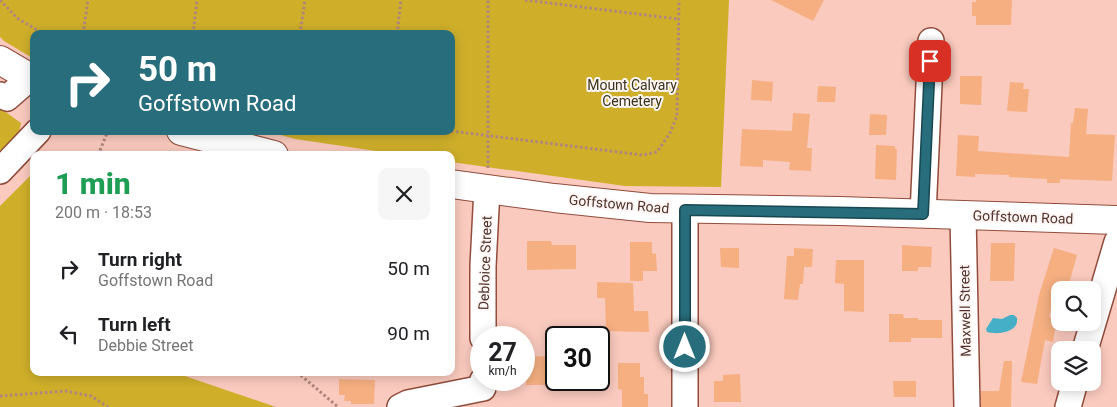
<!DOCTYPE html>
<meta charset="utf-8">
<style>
body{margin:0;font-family:Roboto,sans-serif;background:#f6f6f6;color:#202124;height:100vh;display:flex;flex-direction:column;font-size:19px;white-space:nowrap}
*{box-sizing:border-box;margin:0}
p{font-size:16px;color:#757577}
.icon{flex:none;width:28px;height:28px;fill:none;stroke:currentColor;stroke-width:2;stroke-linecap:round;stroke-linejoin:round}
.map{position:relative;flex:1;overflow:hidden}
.side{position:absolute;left:30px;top:151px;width:425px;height:225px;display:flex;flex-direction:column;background:#fff;border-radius:10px;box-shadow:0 2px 12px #0003}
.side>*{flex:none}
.hud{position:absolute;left:30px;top:30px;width:425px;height:105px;border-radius:10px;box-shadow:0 2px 12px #0003;background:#276d7b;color:#fff;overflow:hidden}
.buttons{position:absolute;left:1051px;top:281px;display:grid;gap:10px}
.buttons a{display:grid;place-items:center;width:50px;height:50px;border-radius:10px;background:#fff;box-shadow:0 2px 12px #0003;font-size:25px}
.speed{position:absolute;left:470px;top:326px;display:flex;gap:10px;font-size:25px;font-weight:700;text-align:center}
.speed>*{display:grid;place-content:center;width:65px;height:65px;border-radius:50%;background:#fff;box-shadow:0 2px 12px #0003;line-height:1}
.speed small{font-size:12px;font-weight:400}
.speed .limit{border:2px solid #111;border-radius:8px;background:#fff;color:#111}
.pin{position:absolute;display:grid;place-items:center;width:42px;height:42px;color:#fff;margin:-21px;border-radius:10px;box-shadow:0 2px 8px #0006}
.me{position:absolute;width:55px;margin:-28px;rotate:0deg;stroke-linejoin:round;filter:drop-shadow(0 0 4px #0008)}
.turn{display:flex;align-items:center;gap:18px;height:105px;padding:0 25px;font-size:22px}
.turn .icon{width:65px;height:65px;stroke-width:2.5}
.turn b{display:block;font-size:35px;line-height:42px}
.round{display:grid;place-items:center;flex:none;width:52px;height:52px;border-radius:10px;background:#f6f6f6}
.summary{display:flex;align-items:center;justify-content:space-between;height:85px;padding:0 25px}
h1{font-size:30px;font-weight:800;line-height:38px;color:#1e9e55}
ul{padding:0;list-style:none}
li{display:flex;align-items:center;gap:15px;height:65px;padding:0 25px}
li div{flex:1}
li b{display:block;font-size:19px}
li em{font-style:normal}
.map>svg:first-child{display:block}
</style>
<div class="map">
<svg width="1117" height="407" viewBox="0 0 1117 407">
<rect width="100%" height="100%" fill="#facabe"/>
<path fill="#cfaf2a" d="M0,0H729L721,187L625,186L451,162V155H403L295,139L266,131H451V34H34V59L4,41L0,37Z
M0,108L21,123L19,133L0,153Z
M34,172V372L176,373L276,407H0V206Z"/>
<path fill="#44afc6" d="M1010,315H1014L1017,318C1019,333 997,335 987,332L986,329L993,318L1002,319Z"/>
<path fill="#f5af81" d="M771,0H824L813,21Z
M976,0H1012L1011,25H976V16H972V2H976Z
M960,76H982L981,105L960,104Z
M752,80L773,82L772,101L751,100Z
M1010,82L1024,83L1023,89H1029L1027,112L1007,111Z
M818,86L836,87L835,102H817Z
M1075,108L1088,109L1086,134L1115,135L1112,181L1060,179V183H1047V179L1009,177V175L975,174V177L956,176L958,135L979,136L978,151L1069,157L1071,123H1073Z
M793,113L810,114L807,148H812L811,171L789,170L790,162L763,160V167L740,166L742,129L792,131Z
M870,114L887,115L886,135H869Z
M876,145L895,146V149H897L896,180L875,179Z
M527,241H551L552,245H576V269L527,270Z
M630,242H652V253L656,254L657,271H643V281H630Z
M991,243H1015L1014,281H990Z
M902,245L932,247L931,267H918V271H902Z
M720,248H739V268L721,267Z
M794,248L813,249L812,267H804L803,284H800L798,300L784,299L787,256H794Z
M1054,248L1077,255L1068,287L1057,283L1049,317L1057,318L1053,342L1045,340L1037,384L1021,382L1039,295Z
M836,260H864V312L844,311V284L835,283Z
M597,282L633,283L634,311H648L649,332L606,331L605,298H597Z
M889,314H903L904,318H918V320H942V338H911V342H889Z
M549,356L550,385H526V357Z
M1004,361H1012L1011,407H981V391H999Z
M618,363H640V377H644V394H648V407H622V390L618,389Z
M740,374L741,402H714V381H723V375Z
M339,379L375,380L374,404H351V401H344L345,395H339Z
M893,381H916V397H894Z"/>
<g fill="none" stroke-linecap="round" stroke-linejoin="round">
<g stroke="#914c3c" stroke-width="28">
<path id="minor" d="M0,95L7,98L30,78
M0,171L38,131
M685,210V407
M923,214L931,41
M963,215L967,407
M483,338V266L487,189
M1085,350L1117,242
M400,407L408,403L483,388V380
M1068,407L1075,382"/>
</g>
<g stroke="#914c3c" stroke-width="30">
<path id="major" d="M0,60L34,80
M181,131L274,155
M451,184L554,198L650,208L840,211L1117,220"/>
</g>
<path stroke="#af867d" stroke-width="3" stroke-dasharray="2.5 2.5" stroke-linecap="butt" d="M0,0L17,18L44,34
M525,0L678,19
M83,34L88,0
M193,34L197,0
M300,34L305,0
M397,34L401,0
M451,131L642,155L657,152L670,133L677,116L679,0
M98,155L108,131
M488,168V0
M297,372L338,407
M0,396L66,391L91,396L108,407"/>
<use href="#minor" stroke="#fff" stroke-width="25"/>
<use href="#major" stroke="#fff" stroke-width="28"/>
</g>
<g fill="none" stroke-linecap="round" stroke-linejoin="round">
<g stroke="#194750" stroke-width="12">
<path id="route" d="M685,347V210L923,214L930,61"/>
</g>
<use href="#route" stroke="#276d7b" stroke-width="9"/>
</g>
<g text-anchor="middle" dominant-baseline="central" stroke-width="4" stroke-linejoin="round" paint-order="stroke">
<g font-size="14" fill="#3a331b" stroke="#fef6f4">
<text x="632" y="85">Mount Calvary<tspan x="632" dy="16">Cemetery</tspan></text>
</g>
<g font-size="14" fill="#52322b" stroke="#fef6f4">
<text transform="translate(619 204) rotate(5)">Goffstown Road</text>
<text transform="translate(1023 217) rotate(2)">Goffstown Road</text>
<text transform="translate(485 263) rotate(-88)">Debloice Street</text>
<text transform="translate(965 311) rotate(-91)">Maxwell Street</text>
</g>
</g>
</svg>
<div class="buttons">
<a><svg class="icon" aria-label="search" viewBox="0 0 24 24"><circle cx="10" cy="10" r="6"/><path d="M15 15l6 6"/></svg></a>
<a><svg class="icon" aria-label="layers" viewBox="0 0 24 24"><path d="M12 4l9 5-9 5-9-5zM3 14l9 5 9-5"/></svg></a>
</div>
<div class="speed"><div>27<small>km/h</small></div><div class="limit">30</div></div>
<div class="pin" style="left:930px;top:61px;background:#d93025"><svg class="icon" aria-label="arrive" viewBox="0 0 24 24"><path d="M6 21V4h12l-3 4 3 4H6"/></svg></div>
<svg class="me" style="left:685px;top:347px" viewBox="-20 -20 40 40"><circle r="17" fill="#276d7b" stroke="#fff" stroke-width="3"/><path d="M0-11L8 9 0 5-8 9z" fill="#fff"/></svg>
<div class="hud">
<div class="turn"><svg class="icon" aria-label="right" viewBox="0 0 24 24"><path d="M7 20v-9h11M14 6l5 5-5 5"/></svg><div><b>50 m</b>Goffstown Road</div></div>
</div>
<section class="side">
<div class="summary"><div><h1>1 min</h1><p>200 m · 18:53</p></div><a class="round"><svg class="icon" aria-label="close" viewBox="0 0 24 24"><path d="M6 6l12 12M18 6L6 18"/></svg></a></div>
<ul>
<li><svg class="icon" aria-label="right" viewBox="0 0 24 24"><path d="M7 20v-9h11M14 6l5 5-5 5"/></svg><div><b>Turn right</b><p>Goffstown Road</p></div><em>50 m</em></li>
<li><svg class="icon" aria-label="left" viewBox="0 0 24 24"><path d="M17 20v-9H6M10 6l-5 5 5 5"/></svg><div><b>Turn left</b><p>Debbie Street</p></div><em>90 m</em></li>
</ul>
</section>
</div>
